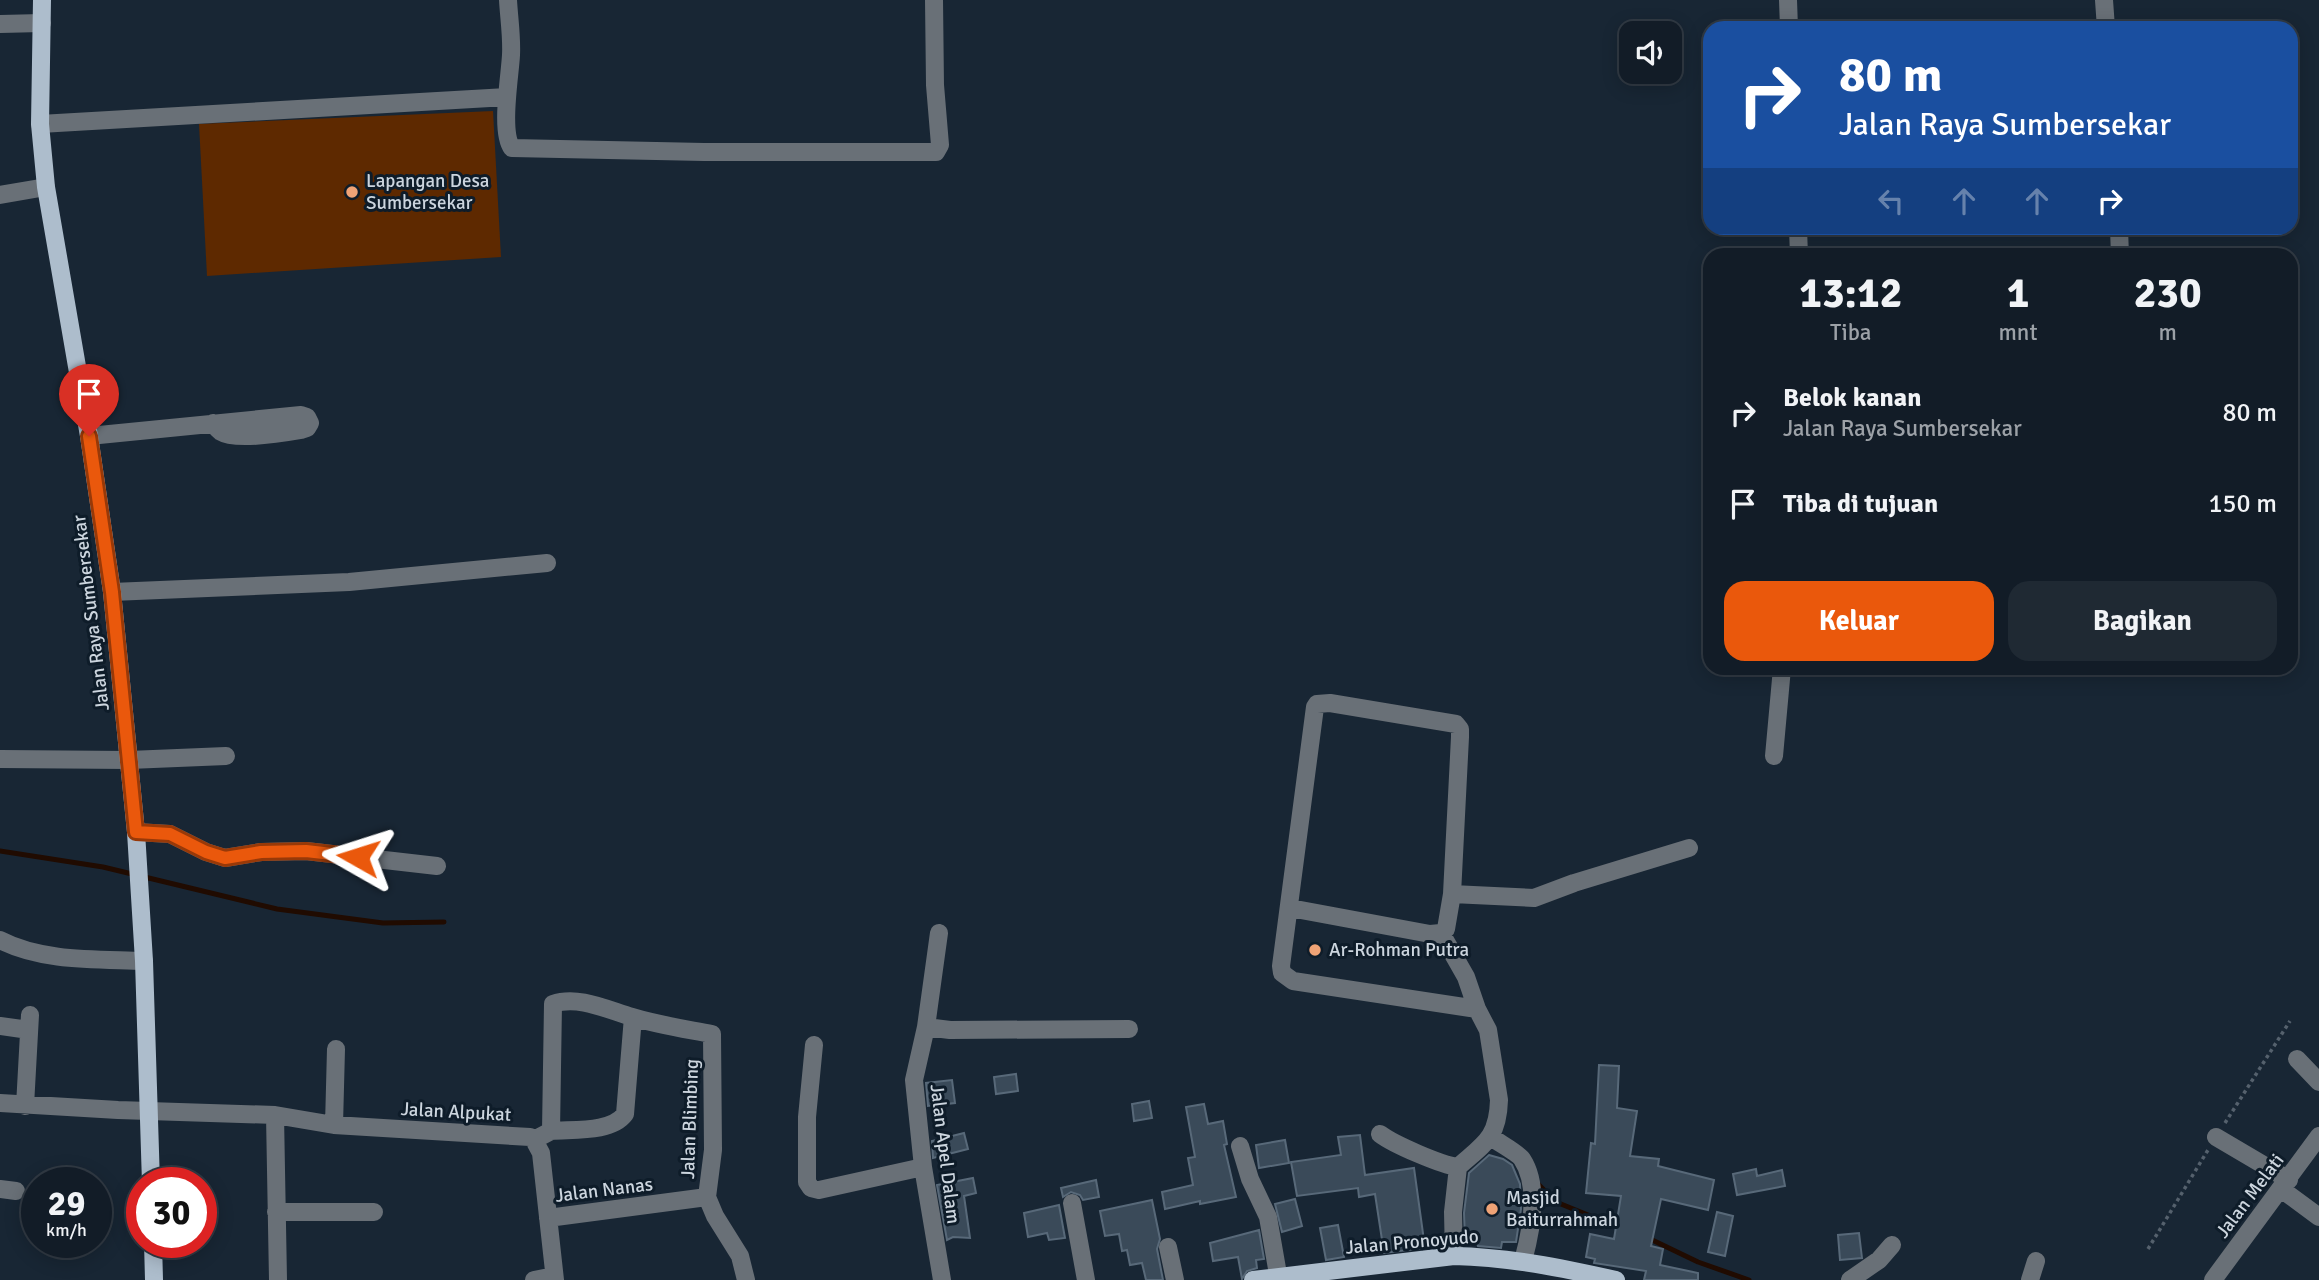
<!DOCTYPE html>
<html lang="id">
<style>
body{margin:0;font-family:Signika,sans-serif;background:#1f2933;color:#f1f3f6;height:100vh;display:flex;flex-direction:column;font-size:26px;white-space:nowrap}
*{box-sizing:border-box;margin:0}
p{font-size:23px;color:#9ca1a7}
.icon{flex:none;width:38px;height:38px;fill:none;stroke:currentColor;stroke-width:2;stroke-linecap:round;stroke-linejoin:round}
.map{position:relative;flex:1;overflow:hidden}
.panel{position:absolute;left:1703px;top:248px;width:595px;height:427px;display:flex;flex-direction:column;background:#121c27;border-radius:21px;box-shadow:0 4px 18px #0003,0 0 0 2px #313a44}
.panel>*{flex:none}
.top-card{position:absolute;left:1703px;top:21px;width:595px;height:214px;border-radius:21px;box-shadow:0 4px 18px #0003,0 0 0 2px #313a44;background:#1a4fa0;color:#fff;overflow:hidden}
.fabs{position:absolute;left:1619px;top:21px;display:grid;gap:14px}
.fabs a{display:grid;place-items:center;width:63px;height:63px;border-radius:14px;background:#121c27;box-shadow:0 4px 18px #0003,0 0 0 2px #313a44;font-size:35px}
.speed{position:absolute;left:21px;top:1167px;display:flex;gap:14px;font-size:35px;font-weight:700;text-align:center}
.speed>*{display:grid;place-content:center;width:91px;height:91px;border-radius:50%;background:#121c27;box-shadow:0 4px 18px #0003,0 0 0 2px #313a44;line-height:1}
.speed small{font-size:18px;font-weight:400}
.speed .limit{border:10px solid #d22;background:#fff;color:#111}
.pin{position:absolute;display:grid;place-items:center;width:60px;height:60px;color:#fff;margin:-72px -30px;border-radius:50% 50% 50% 0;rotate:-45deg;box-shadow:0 0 7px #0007}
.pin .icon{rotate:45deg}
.me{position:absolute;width:77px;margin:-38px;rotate:276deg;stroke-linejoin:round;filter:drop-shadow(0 0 5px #0008)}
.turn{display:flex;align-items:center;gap:24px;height:147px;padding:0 21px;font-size:32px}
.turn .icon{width:91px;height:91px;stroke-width:2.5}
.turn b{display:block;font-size:49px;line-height:60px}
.lanes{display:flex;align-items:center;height:66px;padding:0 21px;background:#0003;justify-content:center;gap:35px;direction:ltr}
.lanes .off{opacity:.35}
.eta{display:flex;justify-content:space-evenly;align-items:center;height:119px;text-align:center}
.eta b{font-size:42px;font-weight:700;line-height:49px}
.primary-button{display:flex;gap:14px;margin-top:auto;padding:14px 21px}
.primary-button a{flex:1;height:80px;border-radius:21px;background:#ea580c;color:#fff;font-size:28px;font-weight:700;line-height:80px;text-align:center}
.primary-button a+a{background:#1f2933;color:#f1f3f6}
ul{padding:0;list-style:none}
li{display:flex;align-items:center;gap:21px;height:91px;padding:0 21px}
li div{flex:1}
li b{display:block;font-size:26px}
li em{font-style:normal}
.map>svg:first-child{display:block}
</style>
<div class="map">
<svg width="2319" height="1280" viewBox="0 0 2319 1280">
<rect width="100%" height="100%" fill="#182634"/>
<path fill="#5e2900" d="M493,111L501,257L207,276L199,124Z"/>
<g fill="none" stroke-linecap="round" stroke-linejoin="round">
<path stroke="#200b01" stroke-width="5" d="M0,851L103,867L277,909L383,923L444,922
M1538,1184L1556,1202L1620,1228
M1646,1237L1698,1262L1749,1280"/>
</g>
<path fill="#3a4a59" stroke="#586979" stroke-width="2" d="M1599,1065L1619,1066L1617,1108L1637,1111L1630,1156L1659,1159L1658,1166L1714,1180L1708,1210L1661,1199L1651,1246L1663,1249L1660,1265L1698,1273V1280H1644L1646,1271L1594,1263L1595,1259L1586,1257L1590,1234L1614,1239L1621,1196L1586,1193L1591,1143L1595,1144Z
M1016,1074L1018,1091L996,1094L994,1077Z
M952,1080L955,1103L928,1106L926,1083Z
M1149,1101L1152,1118L1134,1121L1132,1104Z
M1204,1104L1208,1124L1223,1121L1227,1144L1224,1145L1236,1197L1200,1204V1201L1165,1209L1162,1192L1193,1185L1188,1158L1195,1157L1186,1107Z
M964,1133L968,1149L933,1158L932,1141Z
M1360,1135L1365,1175L1414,1168L1425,1248L1384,1253L1375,1194L1359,1197L1358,1188L1297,1196L1291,1162L1341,1155L1338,1137Z
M1285,1140L1289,1163L1259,1168L1256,1145Z
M1489,1155L1503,1159L1512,1165L1520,1184L1521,1209L1516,1242H1502L1501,1248L1478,1246L1476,1241L1465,1239L1464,1213L1469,1173Z
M1756,1169L1757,1176L1782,1170L1785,1186L1737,1195L1733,1174Z
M973,1178L976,1193L964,1196L970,1238L953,1237L947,1240L937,1185Z
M1096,1180L1099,1197L1083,1200L1080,1195L1071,1192L1063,1197L1061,1188Z
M1295,1199L1302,1226L1282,1232L1275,1204Z
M1152,1200L1160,1239L1157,1249L1163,1280H1146L1142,1263L1130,1265L1127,1250L1122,1251L1119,1234L1105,1236L1100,1211Z
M1059,1205L1065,1238L1049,1240L1047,1233L1028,1237L1024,1213Z
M1717,1212L1733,1216L1725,1256L1708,1252Z
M1338,1225L1344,1257L1326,1260L1320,1228Z
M1259,1230L1264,1259L1256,1260L1257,1268L1247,1271L1242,1279L1238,1257L1213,1261L1210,1243Z
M1859,1233L1862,1258L1840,1260L1838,1235Z"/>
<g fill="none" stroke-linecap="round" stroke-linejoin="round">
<path stroke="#55616d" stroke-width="3.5" stroke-dasharray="3.5 3.5" stroke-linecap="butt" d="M2225,1123L2290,1021
M2148,1249L2208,1150"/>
<path stroke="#697077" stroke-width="18" d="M508,0C509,18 512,37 511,55C510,76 500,132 512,148L704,152H936L940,145L935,85L934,0
M1788,0L1789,28
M2104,0L2106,28
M0,24L42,23
M40,124L507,97
M0,195L46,187
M1798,228L1799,256
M2119,228L2120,256
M89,436L301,415L307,417L310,423L307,428L301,430C284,433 235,441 221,432C217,429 216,427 213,423
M112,592L349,582L547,563
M1774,756L1782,668
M0,759L129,760L226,756
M136,832L170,834L206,852L225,858L261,852L306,851L437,866
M1452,894L1534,898L1574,883L1689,848
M1290,908L1430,934L1441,933L1446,929L1452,894L1460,737V729L1456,724L1330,703L1317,704L1315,707L1281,966L1282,973L1293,981L1477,1009L1488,1030L1499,1100C1498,1138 1484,1144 1458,1167L1453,1212L1454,1256
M1441,933L1466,977L1477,1009
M0,940C42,962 98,959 144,961
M0,1026L29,1030
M926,1027L939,933
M814,1045L807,1117V1182L811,1188L819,1190L923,1167
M2297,1059L2319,1082
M0,1103L118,1110L275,1115L334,1125L530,1137L534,1140L541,1153L555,1280
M25,1106L30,1015
M275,1115L278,1280
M334,1125L336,1049
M551,1131C573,1129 611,1133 625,1114L633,1017
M1380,1134C1393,1144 1441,1165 1458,1167
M1491,1137C1499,1143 1518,1153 1522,1159C1540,1186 1531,1232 1523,1261
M2216,1137L2289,1180
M534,1140L551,1131L553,1004C578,995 608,1010 632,1017C658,1025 686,1029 712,1034L713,1150L707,1197L715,1216L740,1256L746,1280
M1240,1146L1250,1179L1268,1217L1279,1280
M0,1189L16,1191
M2281,1189L2319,1217
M1072,1203L1086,1280
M276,1212H374
M548,1218L707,1197
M1168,1247L1175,1280
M534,1280L554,1276
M942,1280L923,1167L914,1080L926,1027L950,1030L1129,1029
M1850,1280L1879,1260L1892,1245
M2030,1280L2036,1261
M2213,1280L2319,1136"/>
<path stroke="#adbdcc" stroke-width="18" d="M42,0L40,124L46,187L89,436L112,592L136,832L144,961L151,1183
M153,1242L154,1280
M1253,1280L1454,1256C1509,1257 1562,1268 1616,1280"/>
</g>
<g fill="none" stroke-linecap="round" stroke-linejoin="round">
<g stroke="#983908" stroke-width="18">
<path id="route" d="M89,436L112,592L136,832L170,834L206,852L225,858L261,852L306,851L358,857"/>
</g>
<use href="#route" stroke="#ea580c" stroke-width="12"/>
</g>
<g fill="#efa376" stroke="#0e1c29" stroke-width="2.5">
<circle cx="352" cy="192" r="7"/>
<circle cx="1315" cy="950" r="7"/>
<circle cx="1492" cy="1209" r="7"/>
</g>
<g text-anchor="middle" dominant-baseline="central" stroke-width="6" stroke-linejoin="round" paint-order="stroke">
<g font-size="19" fill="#ccd5de" stroke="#0e1c29" text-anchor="start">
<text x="366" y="181">Lapangan Desa<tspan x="366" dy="22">Sumbersekar</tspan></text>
<text x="1329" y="950">Ar-Rohman Putra</text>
<text x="1506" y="1198">Masjid<tspan x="1506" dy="22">Baiturrahmah</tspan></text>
</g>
<g font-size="19" fill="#ccd5de" stroke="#0e1c29">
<text transform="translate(91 613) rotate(-97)">Jalan Raya Sumbersekar</text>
<text transform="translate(456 1112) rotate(3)">Jalan Alpukat</text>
<text transform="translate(690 1119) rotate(-88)">Jalan Blimbing</text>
<text transform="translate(945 1154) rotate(83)">Jalan Apel Dalam</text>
<text transform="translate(604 1190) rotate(-7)">Jalan Nanas</text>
<text transform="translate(2250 1196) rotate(-53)">Jalan Melati</text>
<text transform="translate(1412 1242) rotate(-5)">Jalan Pronoyudo</text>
</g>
</g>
</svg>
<div class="fabs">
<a><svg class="icon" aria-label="sound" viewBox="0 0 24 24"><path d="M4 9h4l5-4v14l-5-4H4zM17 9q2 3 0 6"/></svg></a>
</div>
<div class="speed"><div>29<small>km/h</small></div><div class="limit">30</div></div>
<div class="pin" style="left:89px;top:436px;background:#d93025"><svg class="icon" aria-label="arrive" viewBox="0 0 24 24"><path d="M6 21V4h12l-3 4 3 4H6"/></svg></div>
<svg class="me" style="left:358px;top:857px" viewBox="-20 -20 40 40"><path d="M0-17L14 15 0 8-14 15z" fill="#ea580c" stroke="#fff" stroke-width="4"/></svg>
<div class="top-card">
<div class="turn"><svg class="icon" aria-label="right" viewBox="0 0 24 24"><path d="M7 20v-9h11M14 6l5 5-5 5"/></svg><div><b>80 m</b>Jalan Raya Sumbersekar</div></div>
<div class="lanes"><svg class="icon off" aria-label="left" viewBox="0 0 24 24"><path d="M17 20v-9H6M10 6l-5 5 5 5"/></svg><svg class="icon off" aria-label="ahead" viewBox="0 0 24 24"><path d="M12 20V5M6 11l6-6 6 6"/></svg><svg class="icon off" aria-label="ahead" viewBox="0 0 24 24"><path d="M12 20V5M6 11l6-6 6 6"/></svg><svg class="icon" aria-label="right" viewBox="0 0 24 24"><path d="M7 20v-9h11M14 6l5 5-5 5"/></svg></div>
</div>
<section class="panel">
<div class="eta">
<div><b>13:12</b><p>Tiba</p></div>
<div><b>1</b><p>mnt</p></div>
<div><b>230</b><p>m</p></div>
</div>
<ul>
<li><svg class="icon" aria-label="right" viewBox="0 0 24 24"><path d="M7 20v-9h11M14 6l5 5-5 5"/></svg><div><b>Belok kanan</b><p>Jalan Raya Sumbersekar</p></div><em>80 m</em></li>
<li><svg class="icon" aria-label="arrive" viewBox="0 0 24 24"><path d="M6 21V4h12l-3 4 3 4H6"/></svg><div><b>Tiba di tujuan</b></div><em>150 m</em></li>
</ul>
<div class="primary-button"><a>Keluar</a><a>Bagikan</a></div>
</section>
</div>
